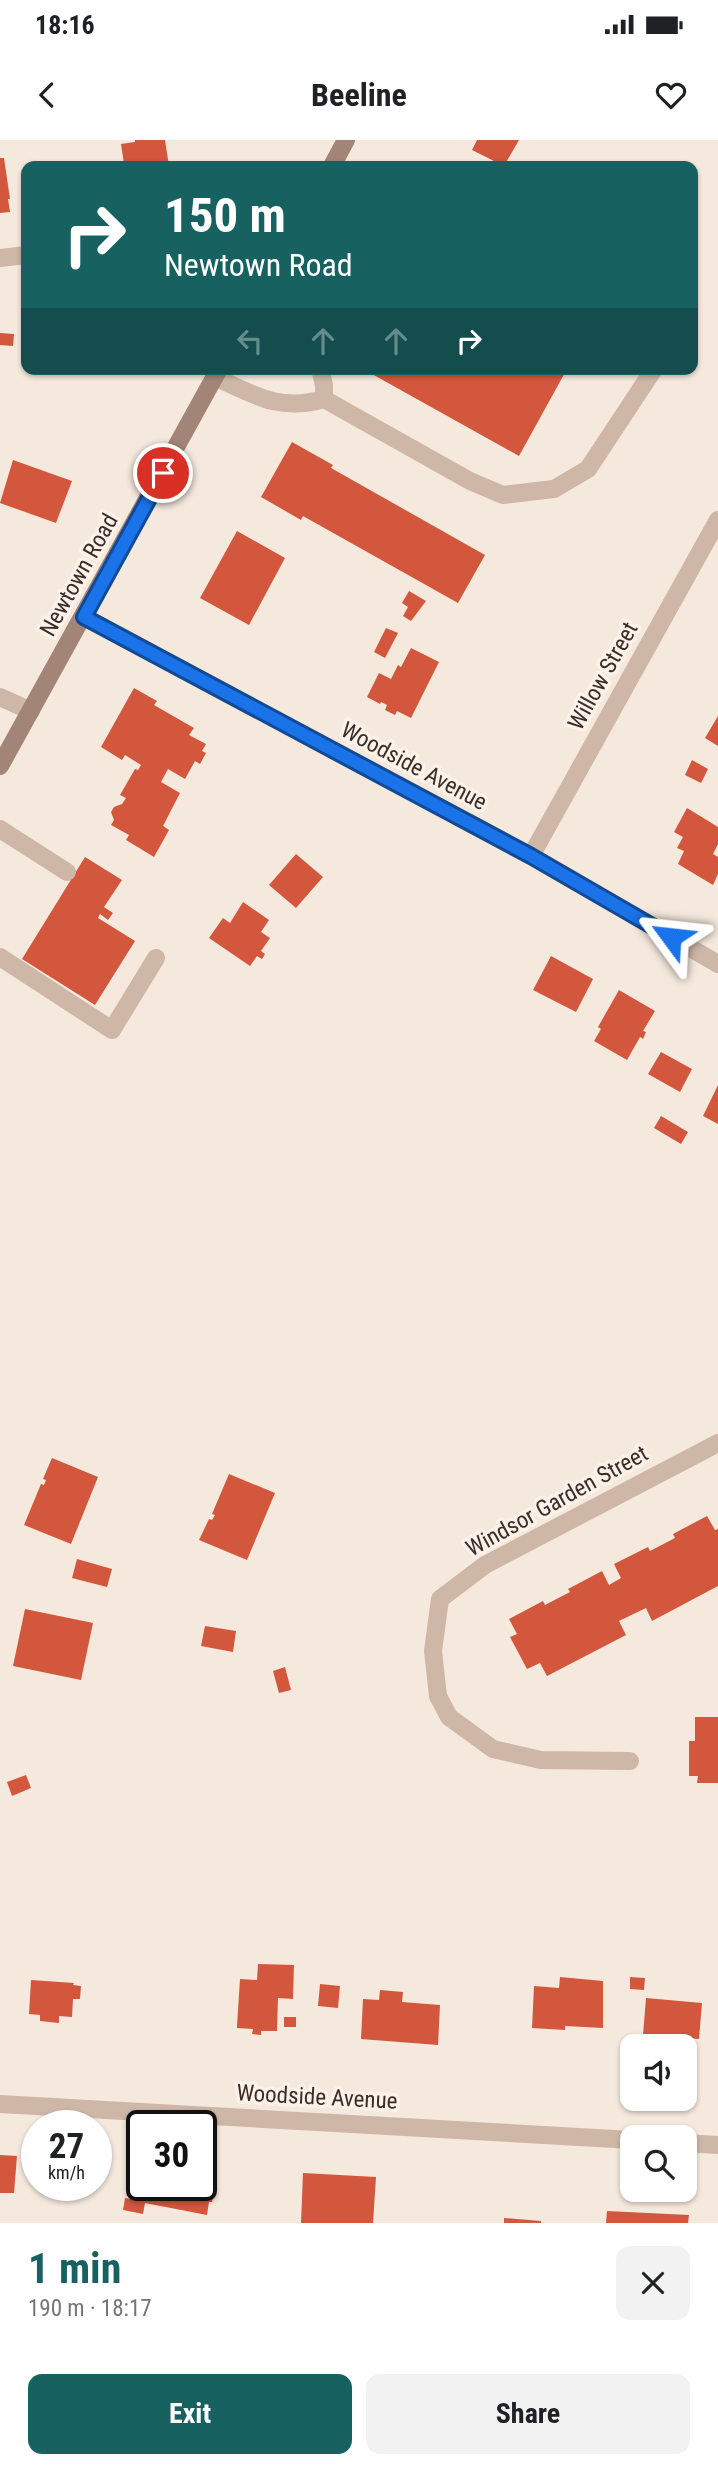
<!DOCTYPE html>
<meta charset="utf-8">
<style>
body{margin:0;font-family:"Roboto Condensed",sans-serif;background:#f2f2f2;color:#202124;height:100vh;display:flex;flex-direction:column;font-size:26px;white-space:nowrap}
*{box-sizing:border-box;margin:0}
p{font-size:23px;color:#757577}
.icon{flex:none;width:38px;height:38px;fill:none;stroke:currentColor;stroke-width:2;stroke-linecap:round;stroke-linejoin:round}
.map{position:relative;height:2083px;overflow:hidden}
.details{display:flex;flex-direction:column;background:#fff;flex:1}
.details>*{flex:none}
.hud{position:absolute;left:21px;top:21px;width:677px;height:214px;border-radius:14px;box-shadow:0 2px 5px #0004;background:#186161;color:#fff;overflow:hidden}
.buttons{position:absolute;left:620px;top:1894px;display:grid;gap:14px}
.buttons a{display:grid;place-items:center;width:77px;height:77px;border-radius:14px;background:#fff;box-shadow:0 2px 5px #0004;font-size:35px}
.speed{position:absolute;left:21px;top:1970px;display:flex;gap:14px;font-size:35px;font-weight:700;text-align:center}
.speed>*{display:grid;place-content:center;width:91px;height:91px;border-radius:50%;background:#fff;box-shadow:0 2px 5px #0004;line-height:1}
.speed small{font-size:18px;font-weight:400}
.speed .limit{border:4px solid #111;border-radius:10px;background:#fff;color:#111}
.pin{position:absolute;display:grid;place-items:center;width:60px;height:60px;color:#fff;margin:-30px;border:4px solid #fff;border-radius:50%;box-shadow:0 2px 7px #0007}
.me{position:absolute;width:77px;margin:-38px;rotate:300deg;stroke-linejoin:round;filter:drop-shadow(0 0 5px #0008)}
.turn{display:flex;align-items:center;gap:24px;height:147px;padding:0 28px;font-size:32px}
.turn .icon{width:91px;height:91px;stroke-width:2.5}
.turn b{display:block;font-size:49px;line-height:60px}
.lanes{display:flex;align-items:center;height:66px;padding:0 28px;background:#0003;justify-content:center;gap:35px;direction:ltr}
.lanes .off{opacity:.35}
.round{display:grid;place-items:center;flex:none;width:74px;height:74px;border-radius:14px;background:#f2f2f2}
.head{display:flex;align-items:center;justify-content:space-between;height:119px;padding:0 28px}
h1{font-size:42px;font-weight:700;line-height:52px;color:#186161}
.primary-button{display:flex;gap:14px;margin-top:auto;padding:14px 28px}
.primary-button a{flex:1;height:80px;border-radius:14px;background:#186161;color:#fff;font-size:28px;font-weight:700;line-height:80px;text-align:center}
.primary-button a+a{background:#f2f2f2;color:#202124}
.status{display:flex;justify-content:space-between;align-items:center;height:49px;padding:0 35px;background:#fff;direction:ltr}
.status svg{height:19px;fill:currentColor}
header{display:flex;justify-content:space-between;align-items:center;height:91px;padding:0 28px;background:#fff;font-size:32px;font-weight:700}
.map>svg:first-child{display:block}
</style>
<div class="status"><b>18:16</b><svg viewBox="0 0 49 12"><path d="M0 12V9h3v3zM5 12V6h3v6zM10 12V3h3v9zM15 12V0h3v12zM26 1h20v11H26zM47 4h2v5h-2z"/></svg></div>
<header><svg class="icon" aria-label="back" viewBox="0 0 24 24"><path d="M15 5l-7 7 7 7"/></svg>Beeline<svg class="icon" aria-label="heart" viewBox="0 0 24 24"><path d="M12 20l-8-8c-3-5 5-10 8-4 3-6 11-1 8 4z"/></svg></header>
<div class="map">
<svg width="718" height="2083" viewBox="0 0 718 2083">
<rect width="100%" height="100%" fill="#f5e8dd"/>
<path fill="#d3573d" d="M135,0H165L169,26H127L124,24L121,4L135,2Z
M477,0H519L504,26L472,10Z
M0,18H4L10,59H8L10,72L0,73Z
M0,193L14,194L13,206L0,205Z
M363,229H567L519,316Z
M292,302L333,325L331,328L485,415L458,463L303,376L301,380L261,357Z
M13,320L72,341L56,383L0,363Z
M237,391L285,418L249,485L200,458Z
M409,451L426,461L411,481L403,476L408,467L402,463Z
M386,488L398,493L385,518L374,512Z
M411,508L439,522L411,578L397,571L395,575L385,570L387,565L381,562L380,564L367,557L379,533L391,539L398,525L401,527Z
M134,548L157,561L154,565L194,588L189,595L206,604L202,611L206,613L200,624L195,621L185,639L168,629L161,642L180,653L163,686L169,690L154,717L126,700L129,695L111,685L114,680L111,672L114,667L122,664L126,658L120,655L135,629L138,630L141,625L125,615L122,620L101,607Z
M718,576V606L705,598Z
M692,620L708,629L701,643L685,635Z
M687,668L718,687V704L713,714L718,717V734L713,745L678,724L684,711L677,708L683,697L674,692Z
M296,714L323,737L296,768L269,745Z
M85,717L122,740L104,767L113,773L108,780L100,774L98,778L135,801L95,865L22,819Z
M243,762L269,780L261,792L270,798L261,811L265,814L262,819L257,816L250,826L209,798L223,778L230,783Z
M551,816L593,839L576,872L533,850Z
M619,850L655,871L643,891L646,892L643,899L640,897L627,920L594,901L601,889L598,887Z
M661,912L692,929L680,952L648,934Z
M718,945V984L703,976Z
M661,976L688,992L681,1004L654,988Z
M52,1318L98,1337L71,1404L24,1385L41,1344L44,1345L46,1340L43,1339Z
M229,1334L275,1353L247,1420L199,1400L209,1379L212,1380L215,1375L212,1374Z
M707,1376L715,1390L718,1389V1446L652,1481L646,1468L619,1481L626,1495L547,1536L540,1523L527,1529L510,1497L517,1494L509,1479L543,1461L545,1465L570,1452L568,1449L602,1431L609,1445L621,1438L614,1424L648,1407L650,1411L675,1398L673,1394Z
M77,1419L112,1429L107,1447L72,1438Z
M25,1469L93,1483L81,1540L13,1526Z
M205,1486L236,1491L233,1512L201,1506Z
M285,1527L291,1550L279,1553L273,1531Z
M695,1577H718V1643H697L698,1636H689V1601H695Z
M26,1635L31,1648L12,1656L7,1642Z
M258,1824L294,1825L293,1859L278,1858L277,1891H261V1895L252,1894L253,1889L237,1888V1886L240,1839L257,1840Z
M560,1837L603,1841V1888L565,1886V1890L532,1888L534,1846L559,1848Z
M630,1837L645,1838L644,1850L630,1849Z
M31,1840L74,1843L73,1845L81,1846L80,1859H73L72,1877L59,1876V1883L40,1881V1875L29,1874Z
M320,1844L340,1846L338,1868L318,1866Z
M380,1850L403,1852L402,1862L440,1865L438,1905L361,1899L363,1859L379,1860Z
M646,1858L702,1863L699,1899L643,1895Z
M284,1877H296V1887H284Z
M0,2015L17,2016L14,2053H0Z
M136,2025L142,2026V2046H201V2037L213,2040L211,2052L214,2053L212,2062H209L207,2075L145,2063L143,2074L123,2070L125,2058L130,2059Z
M303,2033L376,2037L373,2083H301Z
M607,2071L689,2075L688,2083H606Z
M504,2078L541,2081V2083H504Z"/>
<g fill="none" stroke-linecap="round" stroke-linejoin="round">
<path stroke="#cfb7a7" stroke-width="18" d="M215,237C254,255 279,272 324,259V245L320,229
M324,259L470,341L503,355L554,349L588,329L654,229
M0,557L31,571
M0,689L67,732
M0,817L112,890L156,818"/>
<path stroke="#cfb7a7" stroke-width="18" d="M0,118L26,115
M84,477L531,716L718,824
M531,716L718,380
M630,1621L541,1620L493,1609L449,1577L438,1556L433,1511L440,1459L485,1425L718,1303
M0,1964L632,2000
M684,2003L718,2005"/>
<path stroke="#a38578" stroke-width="18" d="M332,26L346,0
M0,626L219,229"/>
</g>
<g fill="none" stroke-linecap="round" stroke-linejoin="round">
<g stroke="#114b97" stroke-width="18">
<path id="route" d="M163,333L84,477L531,716L671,797"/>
</g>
<use href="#route" stroke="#1a73e8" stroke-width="12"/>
</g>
<g text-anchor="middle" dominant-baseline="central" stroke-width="7" stroke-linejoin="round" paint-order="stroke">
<g font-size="23" fill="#3b2d28" stroke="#fcf2ea">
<text transform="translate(79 435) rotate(-61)">Newtown Road</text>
<text transform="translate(603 536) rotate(-61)">Willow Street</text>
<text transform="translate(414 626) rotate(28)">Woodside Avenue</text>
<text transform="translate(557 1361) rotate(-29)">Windsor Garden Street</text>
<text transform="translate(317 1957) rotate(3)">Woodside Avenue</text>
</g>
</g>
</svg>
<div class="buttons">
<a><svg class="icon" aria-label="sound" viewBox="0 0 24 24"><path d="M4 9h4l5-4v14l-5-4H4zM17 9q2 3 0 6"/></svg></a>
<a><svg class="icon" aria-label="search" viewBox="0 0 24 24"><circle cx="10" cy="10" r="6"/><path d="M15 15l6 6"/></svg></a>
</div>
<div class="speed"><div>27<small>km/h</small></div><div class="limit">30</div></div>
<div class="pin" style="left:163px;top:333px;background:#d93025"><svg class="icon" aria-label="arrive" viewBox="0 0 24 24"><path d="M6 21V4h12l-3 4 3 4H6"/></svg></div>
<svg class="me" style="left:671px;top:797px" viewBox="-20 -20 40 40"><path d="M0-17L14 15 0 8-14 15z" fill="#1a73e8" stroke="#fff" stroke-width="4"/></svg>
<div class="hud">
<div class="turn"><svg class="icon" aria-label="right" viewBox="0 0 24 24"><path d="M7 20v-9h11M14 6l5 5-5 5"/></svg><div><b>150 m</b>Newtown Road</div></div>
<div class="lanes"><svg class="icon off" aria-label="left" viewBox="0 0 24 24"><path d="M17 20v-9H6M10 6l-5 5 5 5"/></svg><svg class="icon off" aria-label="ahead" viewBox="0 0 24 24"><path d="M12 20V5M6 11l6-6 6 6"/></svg><svg class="icon off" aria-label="ahead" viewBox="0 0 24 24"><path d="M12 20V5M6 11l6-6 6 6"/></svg><svg class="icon" aria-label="right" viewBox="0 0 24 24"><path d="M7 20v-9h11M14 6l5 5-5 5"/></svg></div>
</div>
</div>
<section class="details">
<div class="head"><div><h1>1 min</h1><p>190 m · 18:17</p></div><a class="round"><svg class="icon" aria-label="close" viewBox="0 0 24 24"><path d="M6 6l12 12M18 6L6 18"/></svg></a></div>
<div class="primary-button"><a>Exit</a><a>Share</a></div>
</section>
